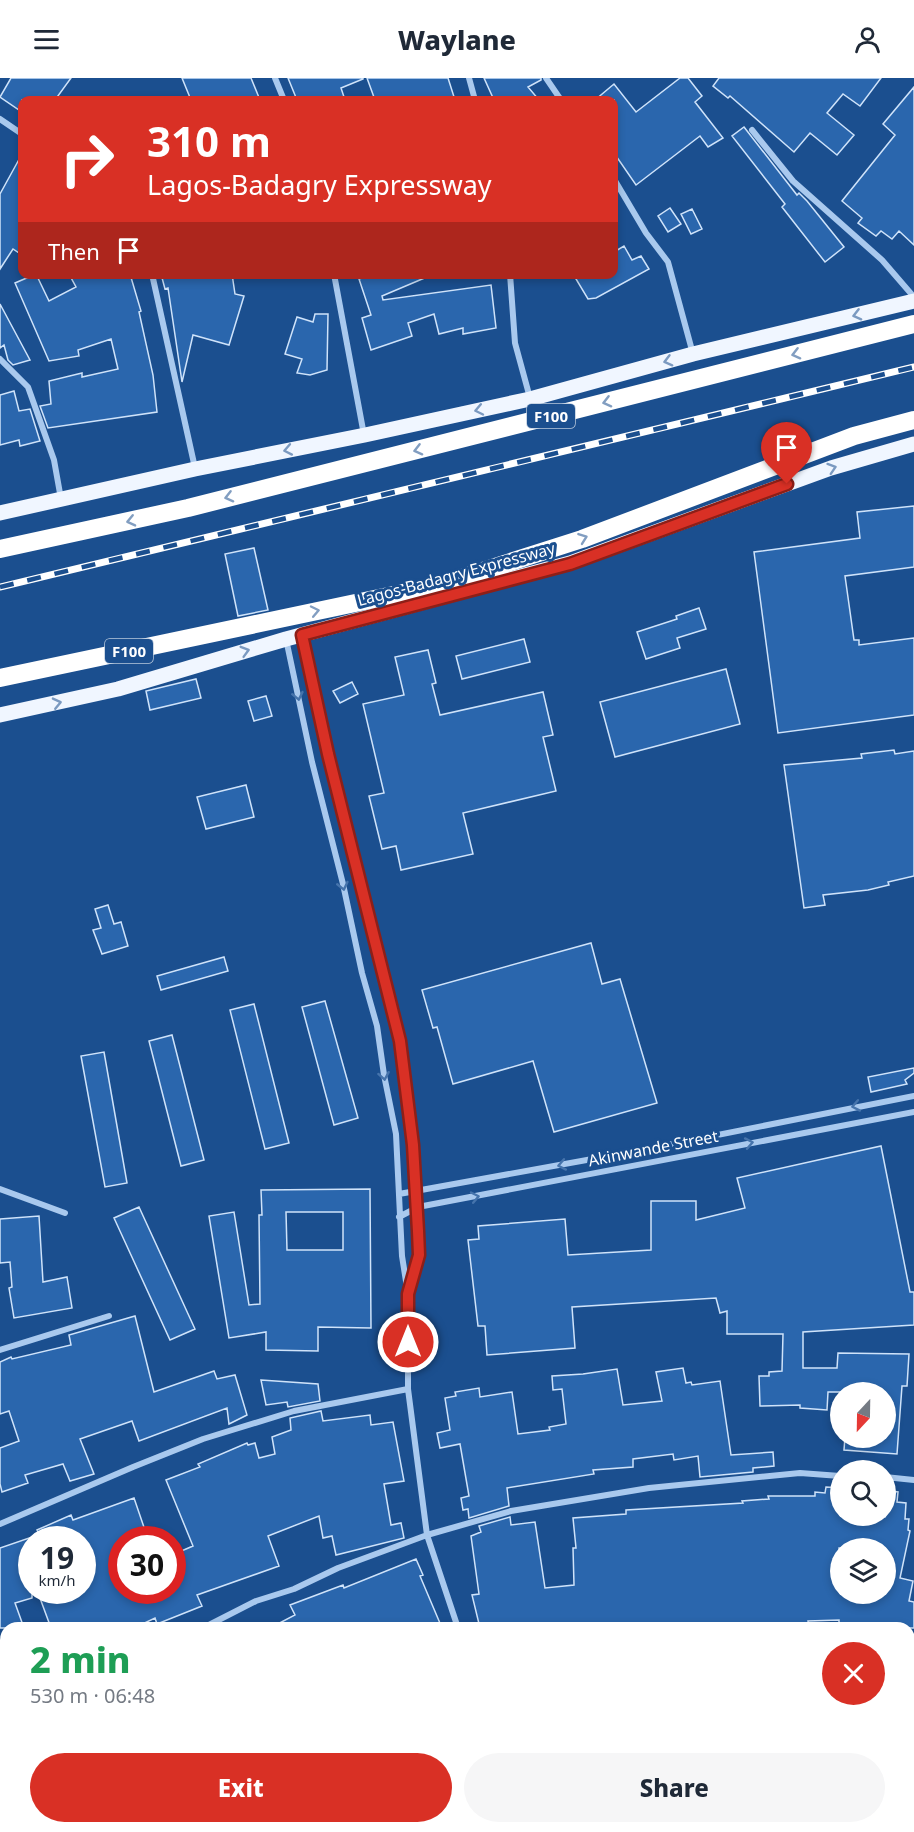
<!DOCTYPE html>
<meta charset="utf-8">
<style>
body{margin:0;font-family:"Noto Sans",sans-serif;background:#f6f6f7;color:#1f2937;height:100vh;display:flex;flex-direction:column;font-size:22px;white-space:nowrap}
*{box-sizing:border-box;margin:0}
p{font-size:20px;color:#747a83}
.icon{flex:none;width:33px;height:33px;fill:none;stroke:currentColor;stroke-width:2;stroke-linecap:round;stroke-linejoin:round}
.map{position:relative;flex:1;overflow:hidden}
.side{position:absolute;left:0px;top:1544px;width:915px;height:212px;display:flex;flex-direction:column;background:#fff;border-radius:18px 18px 0 0;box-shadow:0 3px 9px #0003}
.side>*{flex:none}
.hud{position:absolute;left:18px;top:18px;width:600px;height:183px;border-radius:12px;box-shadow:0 3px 9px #0003;background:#d93025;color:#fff;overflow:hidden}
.needle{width:39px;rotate:202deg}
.tools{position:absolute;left:830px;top:1304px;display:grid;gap:12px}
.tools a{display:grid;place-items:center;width:66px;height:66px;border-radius:50%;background:#fff;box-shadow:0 3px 9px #0003;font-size:30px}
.speed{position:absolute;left:18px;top:1448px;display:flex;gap:12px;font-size:30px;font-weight:700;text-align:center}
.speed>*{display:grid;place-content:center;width:78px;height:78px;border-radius:50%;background:#fff;box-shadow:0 3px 9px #0003;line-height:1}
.speed small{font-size:15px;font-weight:400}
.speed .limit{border:9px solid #d22;background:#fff;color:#111}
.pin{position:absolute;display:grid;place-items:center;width:51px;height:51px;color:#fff;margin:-62px -26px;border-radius:50% 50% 50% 0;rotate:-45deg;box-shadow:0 0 6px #0007}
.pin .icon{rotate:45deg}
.me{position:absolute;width:66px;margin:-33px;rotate:0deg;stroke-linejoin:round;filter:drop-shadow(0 0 4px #0008)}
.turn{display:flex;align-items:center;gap:21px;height:126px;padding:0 30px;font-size:27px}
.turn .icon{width:78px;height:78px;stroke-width:2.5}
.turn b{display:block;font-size:42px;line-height:51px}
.then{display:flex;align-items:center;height:57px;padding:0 30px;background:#0003;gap:12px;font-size:22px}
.round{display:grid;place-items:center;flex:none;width:63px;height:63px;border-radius:32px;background:#f6f6f7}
.headline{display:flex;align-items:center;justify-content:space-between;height:102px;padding:0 30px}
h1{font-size:36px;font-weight:800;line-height:45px;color:#1e9e55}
.primary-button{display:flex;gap:12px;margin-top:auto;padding:12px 30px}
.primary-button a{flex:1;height:69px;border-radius:36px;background:#d93025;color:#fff;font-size:24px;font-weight:800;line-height:69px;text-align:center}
.primary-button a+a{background:#f6f6f7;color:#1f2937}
header{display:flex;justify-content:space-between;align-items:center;height:78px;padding:0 30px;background:#fff;font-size:27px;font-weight:800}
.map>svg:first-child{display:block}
</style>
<header><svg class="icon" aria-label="menu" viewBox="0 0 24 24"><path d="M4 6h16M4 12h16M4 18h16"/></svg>Waylane<svg class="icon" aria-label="person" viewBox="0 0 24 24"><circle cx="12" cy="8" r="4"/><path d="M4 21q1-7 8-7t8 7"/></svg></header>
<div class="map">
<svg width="914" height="1754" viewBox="0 0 914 1754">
<rect width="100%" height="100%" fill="#1b4f8f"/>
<path fill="#2a66ad" stroke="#cfe3fa" stroke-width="1.5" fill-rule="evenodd" d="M11,0H71L55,22H22V34L0,19Z
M182,0H251L260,22H191Z
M288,0H363V1L341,10L345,22H297Z
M367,0H448L455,22H375Z
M484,0H541V2L528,9L539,22H494Z
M680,0H688L702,18L695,24L723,60L708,69L700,58L636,107L614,75V22H595L614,6L636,34Z
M719,0H881L860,28L843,16L827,35L854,57L837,77L810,55L794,74L730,18L728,20L713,8Z
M914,9V167L899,153L892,161L881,153L876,158L858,145L862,140L842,123L895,57L883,46Z
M744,49L797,117L799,115L807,123L844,169L825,184L782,129L785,126L732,58Z
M22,76V177L13,171L0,191V116Z
M670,130L681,146L668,154L658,138Z
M692,131L702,151L691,156L681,136Z
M624,168L632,182L641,178L649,191L596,220L588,221L573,196H614V174Z
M36,196L49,223L76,209L69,196H130L141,233L139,234L153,297L157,334L48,350L40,328L51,326L49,303L82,295V299L118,291L111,261L78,272L79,278L49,283L15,205Z
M161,196H232L235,216L244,218L229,267L193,257L182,304L168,210L165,211Z
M374,196H434L382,218L383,222L491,207L496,250L463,256V250L439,256L434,236L408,245L412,258L371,272L362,240L371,237L359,201Z
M0,226L30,282L13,287L8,282L4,267L0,270Z
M315,236H328L327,292L310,297L297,295L302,281L285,276L297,239L313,244Z
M14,313L19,333L30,331L40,363L20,368L19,362L0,367V317Z
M914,428V489L845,498L854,562H859V567L914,560V637L778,655L754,474L860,460L857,434Z
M254,470L268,532L238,538L225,476Z
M699,530L706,551L677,560L680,570L646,581L637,554L677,541L676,538Z
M524,561L530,584L462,601L456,578Z
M428,572L436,605L432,606L440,637L543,614L553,657L543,659L556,713L463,735L473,776L401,792L396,768L382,771L369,718L384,715L363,626L404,617L395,579Z
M726,591L740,646L615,679L600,624Z
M196,601L201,620L150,632L146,613Z
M352,604L358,616L340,625L333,613Z
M266,618L272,638L254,643L248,623Z
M894,672L895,676L914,673V798L888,804L889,807L868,812L823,817L825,827L804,830L784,687L862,680L861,676Z
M246,707L254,739L206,751L197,719Z
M108,827L114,846L121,844L128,868L102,876L93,852L101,850L95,831Z
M591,865L602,906L620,901L657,1025L554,1054L533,983L453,1006L437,949L433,950L422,912Z
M224,879L228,893L161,912L157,898Z
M325,923L358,1040L334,1047L302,929Z
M254,926L289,1065L265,1071L230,932Z
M172,957L204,1082L181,1088L149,963Z
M104,974L127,1105L105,1109L81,978Z
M914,990V995L905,1002L907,1006L871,1014L868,999Z
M881,1068L910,1214H914V1247L803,1254V1290H837L838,1275L909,1276L907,1308H902L897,1376L844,1372L845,1359H885V1314H828L827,1332L800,1330V1327L760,1328L759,1298H769V1294L782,1293L783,1256H727V1233L720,1235L716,1220L572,1229L575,1270L487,1277L485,1248H478L468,1162L479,1161L478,1148L565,1141L568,1177L651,1172V1123H696V1142L745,1130L737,1100Z
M370,1111L371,1250L318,1249V1273L266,1272V1254L229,1260L209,1138L234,1134L249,1227L260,1226L259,1137H262L261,1112ZM286,1134H343V1172H287Z
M139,1129L195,1251L170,1262L114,1140Z
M39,1138L43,1204L67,1199L72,1230L14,1240L9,1210L12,1209L10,1184L0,1185V1141Z
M135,1238L154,1314L214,1293L217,1301L235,1297L247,1337L229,1346L227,1330L139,1363L132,1343L80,1361L94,1396L70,1403L63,1386L25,1397L28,1405L2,1414L0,1406V1370L19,1363L9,1333L0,1336V1284L11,1279L12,1281L71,1267L69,1257Z
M683,1290L686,1305L691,1304L692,1307L720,1303L731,1377L773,1374L774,1388L753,1390V1394L700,1399L698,1378L674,1382L673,1376L633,1381V1389L593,1392L594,1396L507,1410L509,1428L469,1440L468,1431L463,1432L461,1420L469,1418L460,1366L440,1370L437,1355L450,1352L445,1320L456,1318L455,1314L479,1310L480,1319L512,1314L518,1356L550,1352L549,1349L566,1346L562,1311L553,1312L552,1298L583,1296L617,1291L623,1327L662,1323L656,1294Z
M261,1302L318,1306L320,1323L288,1329L287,1324L266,1327Z
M321,1333L323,1343L370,1337L371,1347L393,1344L404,1403L384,1406L391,1447L401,1445L404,1460L336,1477L332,1458L323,1460L319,1438L268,1458L279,1488L197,1517L202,1528L157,1546L155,1540L134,1550H51L37,1512H82V1461H41L37,1452L71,1437L73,1442L134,1420L148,1461H122V1512H172V1477L193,1468L166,1402L200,1389L198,1386L247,1365L248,1367L255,1365L259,1380L275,1376L272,1359L291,1352L290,1340Z
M826,1409L840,1410V1437L885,1439V1412L898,1414L897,1424L906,1425L905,1441H909L908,1452L910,1453L900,1500L913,1503L909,1523L914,1524V1550H868L869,1548L839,1546V1542L808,1543L809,1550H480L472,1517L479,1516L471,1458L481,1454L479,1448L510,1439L511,1447L535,1444L545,1510L574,1507L573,1470H576L573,1440L626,1436V1432L743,1425L742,1423L769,1421L768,1418H815V1414L825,1415ZM839,1470H885V1515H840Z
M32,1459V1520L15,1525L24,1550H0V1470Z
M416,1481L423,1497L420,1498L442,1550H270L295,1537L290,1527L343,1507L344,1510Z"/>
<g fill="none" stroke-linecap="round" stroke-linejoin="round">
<path stroke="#a9c9ee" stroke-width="6" d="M275,0L284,22
M469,0L475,22
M546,0L561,22
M0,41L22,56
M752,52L793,103L882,182L914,219
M614,101L646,155L668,184L693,276
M152,196L195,390
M334,196L364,357
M510,196L515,265L530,320
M0,281L28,309L54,382L61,421
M302,557L328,676L400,963L408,1021L417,1114L419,1177L409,1213
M286,561L312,684L343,806L362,895L377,948L384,997L396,1056L402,1178L408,1216V1311L427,1457L458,1550
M0,1111L65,1135
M399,1116L642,1072L914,1018
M399,1139L418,1129L914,1034
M0,1272L109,1238
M885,1399L914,1402
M0,1446L133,1389L203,1361L294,1333L408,1311
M203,1550L256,1523L294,1511L338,1490L427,1457L511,1433L649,1410L800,1395L840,1398
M909,1586H914
M0,1637L6,1634
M255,1754L261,1749"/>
<path stroke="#f0f6ff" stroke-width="15" d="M0,435L195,391L365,357L530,321L693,276L914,223
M0,637L118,611L286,561L570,485L831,390L914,366"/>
<path stroke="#fff" stroke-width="18" d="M0,471L188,430L914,246
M0,600L436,508L582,461L854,358L914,342"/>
<g stroke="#fff" stroke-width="7">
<path id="rail" d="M0,509L914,289"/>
</g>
<use href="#rail" stroke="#1b4f8f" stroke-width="4.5" stroke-dasharray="14" stroke-linecap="butt"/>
</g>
<defs><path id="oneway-chevron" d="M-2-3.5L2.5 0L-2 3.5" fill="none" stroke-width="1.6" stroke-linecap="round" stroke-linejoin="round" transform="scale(1.5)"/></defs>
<g stroke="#7b9ac1">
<use href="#oneway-chevron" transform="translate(857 237) rotate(166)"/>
<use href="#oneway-chevron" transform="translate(668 283) rotate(165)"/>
<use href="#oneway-chevron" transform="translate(479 332) rotate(168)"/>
<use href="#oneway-chevron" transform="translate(288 372) rotate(169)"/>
<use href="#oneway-chevron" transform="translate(832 390) rotate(-18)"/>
<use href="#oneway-chevron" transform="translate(245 573) rotate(-16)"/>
<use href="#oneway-chevron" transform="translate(57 625) rotate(-13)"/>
</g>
<g stroke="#829ec1">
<use href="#oneway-chevron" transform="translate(796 276) rotate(166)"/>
<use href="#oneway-chevron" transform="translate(607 324) rotate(166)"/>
<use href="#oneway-chevron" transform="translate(418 372) rotate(166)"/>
<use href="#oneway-chevron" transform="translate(229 419) rotate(166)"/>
<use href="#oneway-chevron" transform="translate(131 443) rotate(167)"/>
<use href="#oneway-chevron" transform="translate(583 460) rotate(-20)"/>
<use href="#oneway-chevron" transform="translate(315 533) rotate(-12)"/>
</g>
<g stroke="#4674ac">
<use href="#oneway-chevron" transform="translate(298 618) rotate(78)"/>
<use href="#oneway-chevron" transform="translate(343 808) rotate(77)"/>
<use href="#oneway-chevron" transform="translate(384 998) rotate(80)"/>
<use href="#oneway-chevron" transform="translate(856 1028) rotate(169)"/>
<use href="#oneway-chevron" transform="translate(749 1065) rotate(-11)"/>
<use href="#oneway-chevron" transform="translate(562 1087) rotate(169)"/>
<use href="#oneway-chevron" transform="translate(475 1119) rotate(-12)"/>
</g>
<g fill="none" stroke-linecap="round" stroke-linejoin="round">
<g stroke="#8d1f18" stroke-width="15">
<path id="route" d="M408,1264V1216L419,1177L418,1153L413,1067L400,963L328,676L302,557L570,486L787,406"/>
</g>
<use href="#route" stroke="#d93025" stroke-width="10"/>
</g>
<g text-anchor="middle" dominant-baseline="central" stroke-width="6" stroke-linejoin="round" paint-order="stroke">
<g fill="#1b4f8f" stroke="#bbcadd" stroke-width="1.5">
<rect x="527" y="326" width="48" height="24" rx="4.5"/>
<rect x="105" y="561" width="48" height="24" rx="4.5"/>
</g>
<g font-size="15" font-weight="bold" fill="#fff">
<text x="551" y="338">F100</text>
<text x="129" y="573">F100</text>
</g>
<g font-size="16" fill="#fff" stroke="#1b4f8f">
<text transform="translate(456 496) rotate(-15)">Lagos-Badagry Expressway</text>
<text transform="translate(653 1070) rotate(-11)">Akinwande Street</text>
</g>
</g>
</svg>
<div class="tools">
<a><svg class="needle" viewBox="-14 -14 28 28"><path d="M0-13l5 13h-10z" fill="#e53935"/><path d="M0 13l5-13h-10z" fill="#747a83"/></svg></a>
<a><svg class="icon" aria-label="search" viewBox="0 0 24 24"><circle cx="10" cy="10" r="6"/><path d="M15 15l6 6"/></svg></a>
<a><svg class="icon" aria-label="layers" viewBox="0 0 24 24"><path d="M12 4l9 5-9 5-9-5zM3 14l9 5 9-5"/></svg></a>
</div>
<div class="speed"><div>19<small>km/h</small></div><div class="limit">30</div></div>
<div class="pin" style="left:787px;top:406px;background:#d93025"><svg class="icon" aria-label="arrive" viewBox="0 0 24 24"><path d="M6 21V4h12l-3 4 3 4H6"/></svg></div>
<svg class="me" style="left:408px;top:1264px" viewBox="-20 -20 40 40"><circle r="17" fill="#d93025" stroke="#fff" stroke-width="3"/><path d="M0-11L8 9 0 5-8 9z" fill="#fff"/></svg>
<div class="hud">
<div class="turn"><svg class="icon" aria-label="right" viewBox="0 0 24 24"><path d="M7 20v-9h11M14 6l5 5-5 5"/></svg><div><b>310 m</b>Lagos-Badagry Expressway</div></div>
<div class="then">Then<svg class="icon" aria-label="arrive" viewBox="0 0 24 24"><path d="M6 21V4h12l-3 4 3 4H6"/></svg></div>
</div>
<section class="side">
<div class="headline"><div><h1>2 min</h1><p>530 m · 06:48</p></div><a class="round" style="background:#d93025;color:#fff"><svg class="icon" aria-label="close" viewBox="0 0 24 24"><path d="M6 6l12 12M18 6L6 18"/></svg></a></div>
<div class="primary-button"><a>Exit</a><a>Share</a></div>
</section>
</div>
